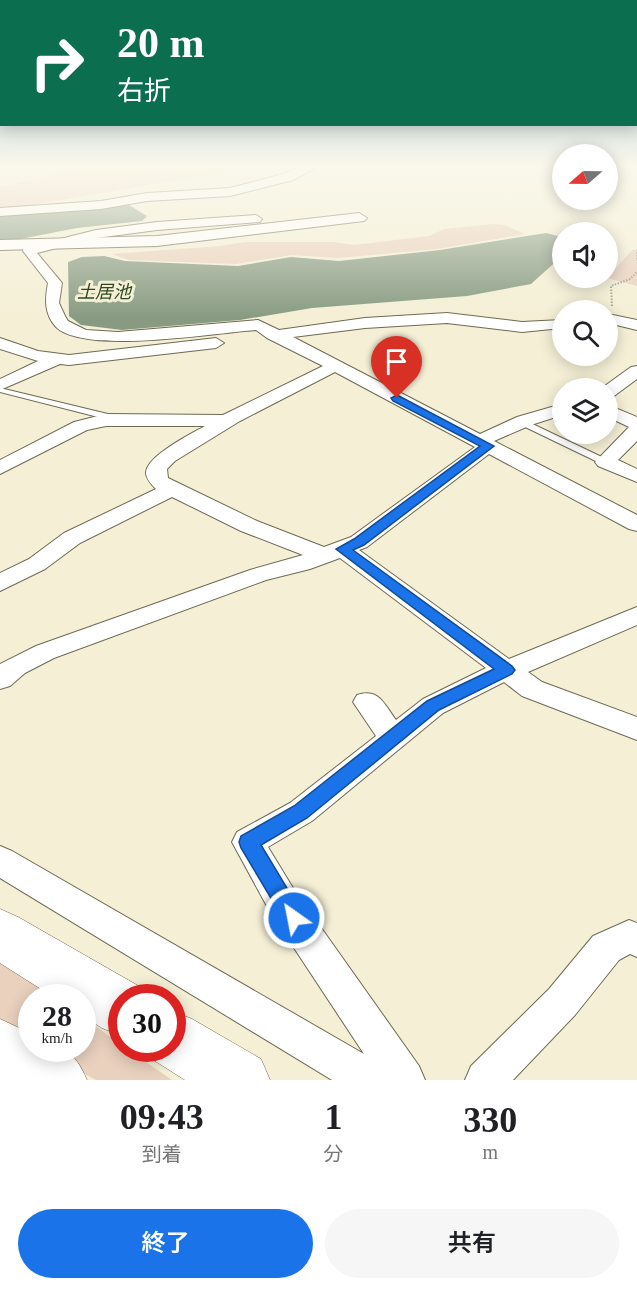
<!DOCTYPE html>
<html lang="ja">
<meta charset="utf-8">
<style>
body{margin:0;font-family:"Times New Roman","Noto Sans JP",serif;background:#f6f6f6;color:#202124;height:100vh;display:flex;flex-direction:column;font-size:22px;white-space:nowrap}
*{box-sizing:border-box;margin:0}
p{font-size:20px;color:#757577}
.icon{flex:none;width:33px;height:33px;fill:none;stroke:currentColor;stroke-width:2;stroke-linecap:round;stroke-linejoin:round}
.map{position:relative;height:1080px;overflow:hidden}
.drawer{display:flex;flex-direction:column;background:#fff;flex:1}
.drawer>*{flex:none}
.banner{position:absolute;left:0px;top:0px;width:638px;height:126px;box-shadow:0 3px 15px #0003;background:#0b6e4f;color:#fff;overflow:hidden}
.needle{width:39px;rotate:250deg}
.fabs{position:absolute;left:552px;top:144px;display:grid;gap:12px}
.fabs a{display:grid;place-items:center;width:66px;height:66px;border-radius:50%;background:#fff;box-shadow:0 3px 15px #0003;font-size:30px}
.speed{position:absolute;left:18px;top:984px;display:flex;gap:12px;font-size:30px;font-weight:700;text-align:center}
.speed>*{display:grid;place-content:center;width:78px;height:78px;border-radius:50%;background:#fff;box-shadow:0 3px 15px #0003;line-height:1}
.speed small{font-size:15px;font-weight:400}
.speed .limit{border:9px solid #d22;background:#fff;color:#111}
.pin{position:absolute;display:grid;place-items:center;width:51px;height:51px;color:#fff;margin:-62px -26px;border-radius:50% 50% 50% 0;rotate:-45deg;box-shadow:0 0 6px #0007}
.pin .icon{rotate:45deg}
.me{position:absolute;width:66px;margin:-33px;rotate:327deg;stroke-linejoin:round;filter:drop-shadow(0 0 4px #0008)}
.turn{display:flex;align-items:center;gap:21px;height:126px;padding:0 18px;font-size:27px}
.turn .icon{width:78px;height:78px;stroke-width:2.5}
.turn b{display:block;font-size:42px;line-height:51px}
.eta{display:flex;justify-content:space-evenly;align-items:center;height:102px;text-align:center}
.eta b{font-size:36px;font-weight:600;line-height:42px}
.action{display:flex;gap:12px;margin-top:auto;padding:12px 18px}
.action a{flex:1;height:69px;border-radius:36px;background:#1a73e8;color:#fff;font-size:24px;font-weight:600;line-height:69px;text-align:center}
.action a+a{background:#f6f6f6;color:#202124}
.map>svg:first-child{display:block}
</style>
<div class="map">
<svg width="637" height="1080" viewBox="0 0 637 1080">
<rect width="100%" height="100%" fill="#f4efd5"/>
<path fill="#ead1be" d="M104,166H262L0,210V187L72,171Z
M493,224L504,225L525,234L437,249L338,258L292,255L236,264L129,260L112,254L220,246L245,242H334L354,245L429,236L444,229Z
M637,249V286L607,278L632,250Z
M0,961L54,997L32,998L31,1044L0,1026Z
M83,1017L121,1045L122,1048L127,1049L172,1080H96L38,1049L82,1048Z"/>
<path fill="#889b82" d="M129,205L147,216L142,221L77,228L15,240H0V216Z
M546,233L562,237V256L531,284L467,296L312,308L240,320L122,330L81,325L69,316L68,262L82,257L104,256L125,261L238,266L291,257L339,261L440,250Z"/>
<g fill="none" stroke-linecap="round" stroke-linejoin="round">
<g stroke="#6e6a53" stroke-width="2">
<path id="service" d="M0,388L112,415L116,420L112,423L106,419L0,392Z
M522,419L608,460L610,462L608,464H602L519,424V420Z"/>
</g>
<g stroke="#6e6a53" stroke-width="2">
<path id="minor" d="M256,215L262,219L260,222L157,230L96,238L37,253L62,283L59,303L65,316L68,321L86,330L118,332L258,320L279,330L365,318L447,313L522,322L562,320V328L522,332L447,323L365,328L293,337L480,434L517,417L562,404V415L531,425L494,441L637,515V531L629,529L489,454L367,547L359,550L509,659L637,607V625L528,672L542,682L637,717V740L522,696L504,682L443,713L312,821L268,847L293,888L419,1066L425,1080H332L0,878V846L12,851L364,1054L269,910L232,842L237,832L290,803L376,736L353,702L357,695C379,688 384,704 396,720L423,699L486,668L340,558L310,569L266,580L54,658L25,673L10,686L0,689V664L36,646L250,570L303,555L241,531L172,497L80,543L45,569L0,591V573L29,559L64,533L156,489C152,485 146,479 146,473C146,456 191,434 205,426H106L87,430L0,474V460L74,422L106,414L223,415L323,366L267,338L256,330C214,333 85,355 56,327C44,314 45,299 48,283L23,251L24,248L96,230L157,222ZM335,372L475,447L351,537L324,547L257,521L168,478L167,469L175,461L240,421Z
M608,314L637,320V330L608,323Z
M0,338L38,351L69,355L216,338L224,343L216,348L69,365L60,364L0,390V379L38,361L0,349Z
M637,366V379L614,396L608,397V388H602L631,367Z
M608,405L637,417V441L618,460L637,469V482L598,466L595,462L629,427L608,417Z
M629,920L637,923V957L630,954L619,960L575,1015L513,1080H465L471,1066L549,989L593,936Z"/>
</g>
<g stroke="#6e6a53" stroke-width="2">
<path id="tertiary" d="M301,166H319L293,180L230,196L147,201L101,209L0,216V208L101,201L147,193L230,188L283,174Z
M359,213L367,218L364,221L157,246L0,250V240L157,236Z"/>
</g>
<g stroke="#6e6a53" stroke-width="1">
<path id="trunk" d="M0,909L18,917L142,988L145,998H122V1036L102,1028L82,1015V998H55L0,963Z
M172,1011L192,1019L261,1059L270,1080H185L152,1059L147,1048H172Z
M0,1019L32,1034V1048C64,1048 73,1048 87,1080H0Z"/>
</g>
<path stroke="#a09d89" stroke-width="2" stroke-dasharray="1.5 1.5" stroke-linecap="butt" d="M637,252V261
M612,306L611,286L630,279L637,272"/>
<use href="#service" fill="#fff" fill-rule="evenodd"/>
<use href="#minor" fill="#fff" fill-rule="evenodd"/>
<use href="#tertiary" fill="#fff" fill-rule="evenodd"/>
<use href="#trunk" fill="#fff" fill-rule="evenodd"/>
</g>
<linearGradient id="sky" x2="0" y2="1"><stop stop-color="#81aabf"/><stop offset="0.52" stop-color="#faf8ec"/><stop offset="1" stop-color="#faf8ec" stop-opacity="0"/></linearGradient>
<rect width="637" height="318" fill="url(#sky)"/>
<path fill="#1a73e8" stroke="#114b97" stroke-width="1.5" d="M397,395L494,446L364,545L353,550L512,666L515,670L512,674L439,710L307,818L261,845L305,918L301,925L294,927L287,925L241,848L239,842L241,836L294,806L427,701L494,669L336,549L354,539L480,446L393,401L391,398Z"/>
<g text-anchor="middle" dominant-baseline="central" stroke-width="6" stroke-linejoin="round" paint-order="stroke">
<g font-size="18" font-style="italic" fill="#2d4922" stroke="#f4efd5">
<text x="104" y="292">土居池</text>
</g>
</g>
</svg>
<div class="fabs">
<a><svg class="needle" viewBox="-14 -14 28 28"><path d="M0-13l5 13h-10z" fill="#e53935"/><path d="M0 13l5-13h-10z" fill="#757577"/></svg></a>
<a><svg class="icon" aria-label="sound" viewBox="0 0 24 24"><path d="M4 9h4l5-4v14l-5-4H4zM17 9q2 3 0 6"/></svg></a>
<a><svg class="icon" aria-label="search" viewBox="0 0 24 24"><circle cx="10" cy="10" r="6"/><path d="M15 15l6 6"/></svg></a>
<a><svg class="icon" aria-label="layers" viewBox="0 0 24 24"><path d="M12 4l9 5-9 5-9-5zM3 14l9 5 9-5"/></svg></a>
</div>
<div class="speed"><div>28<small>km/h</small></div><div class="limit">30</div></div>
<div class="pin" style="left:397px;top:398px;background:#d93025"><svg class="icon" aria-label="arrive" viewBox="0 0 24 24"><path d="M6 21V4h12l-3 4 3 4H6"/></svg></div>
<svg class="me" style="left:294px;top:918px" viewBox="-20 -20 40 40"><circle r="17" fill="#1a73e8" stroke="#fff" stroke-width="3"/><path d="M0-11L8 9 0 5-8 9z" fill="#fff"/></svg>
<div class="banner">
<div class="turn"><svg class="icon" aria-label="right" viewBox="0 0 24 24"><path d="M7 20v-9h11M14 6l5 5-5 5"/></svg><div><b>20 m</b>右折</div></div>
</div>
</div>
<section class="drawer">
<div class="eta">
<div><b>09:43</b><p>到着</p></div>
<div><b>1</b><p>分</p></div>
<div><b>330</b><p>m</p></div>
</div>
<div class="action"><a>終了</a><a>共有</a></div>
</section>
